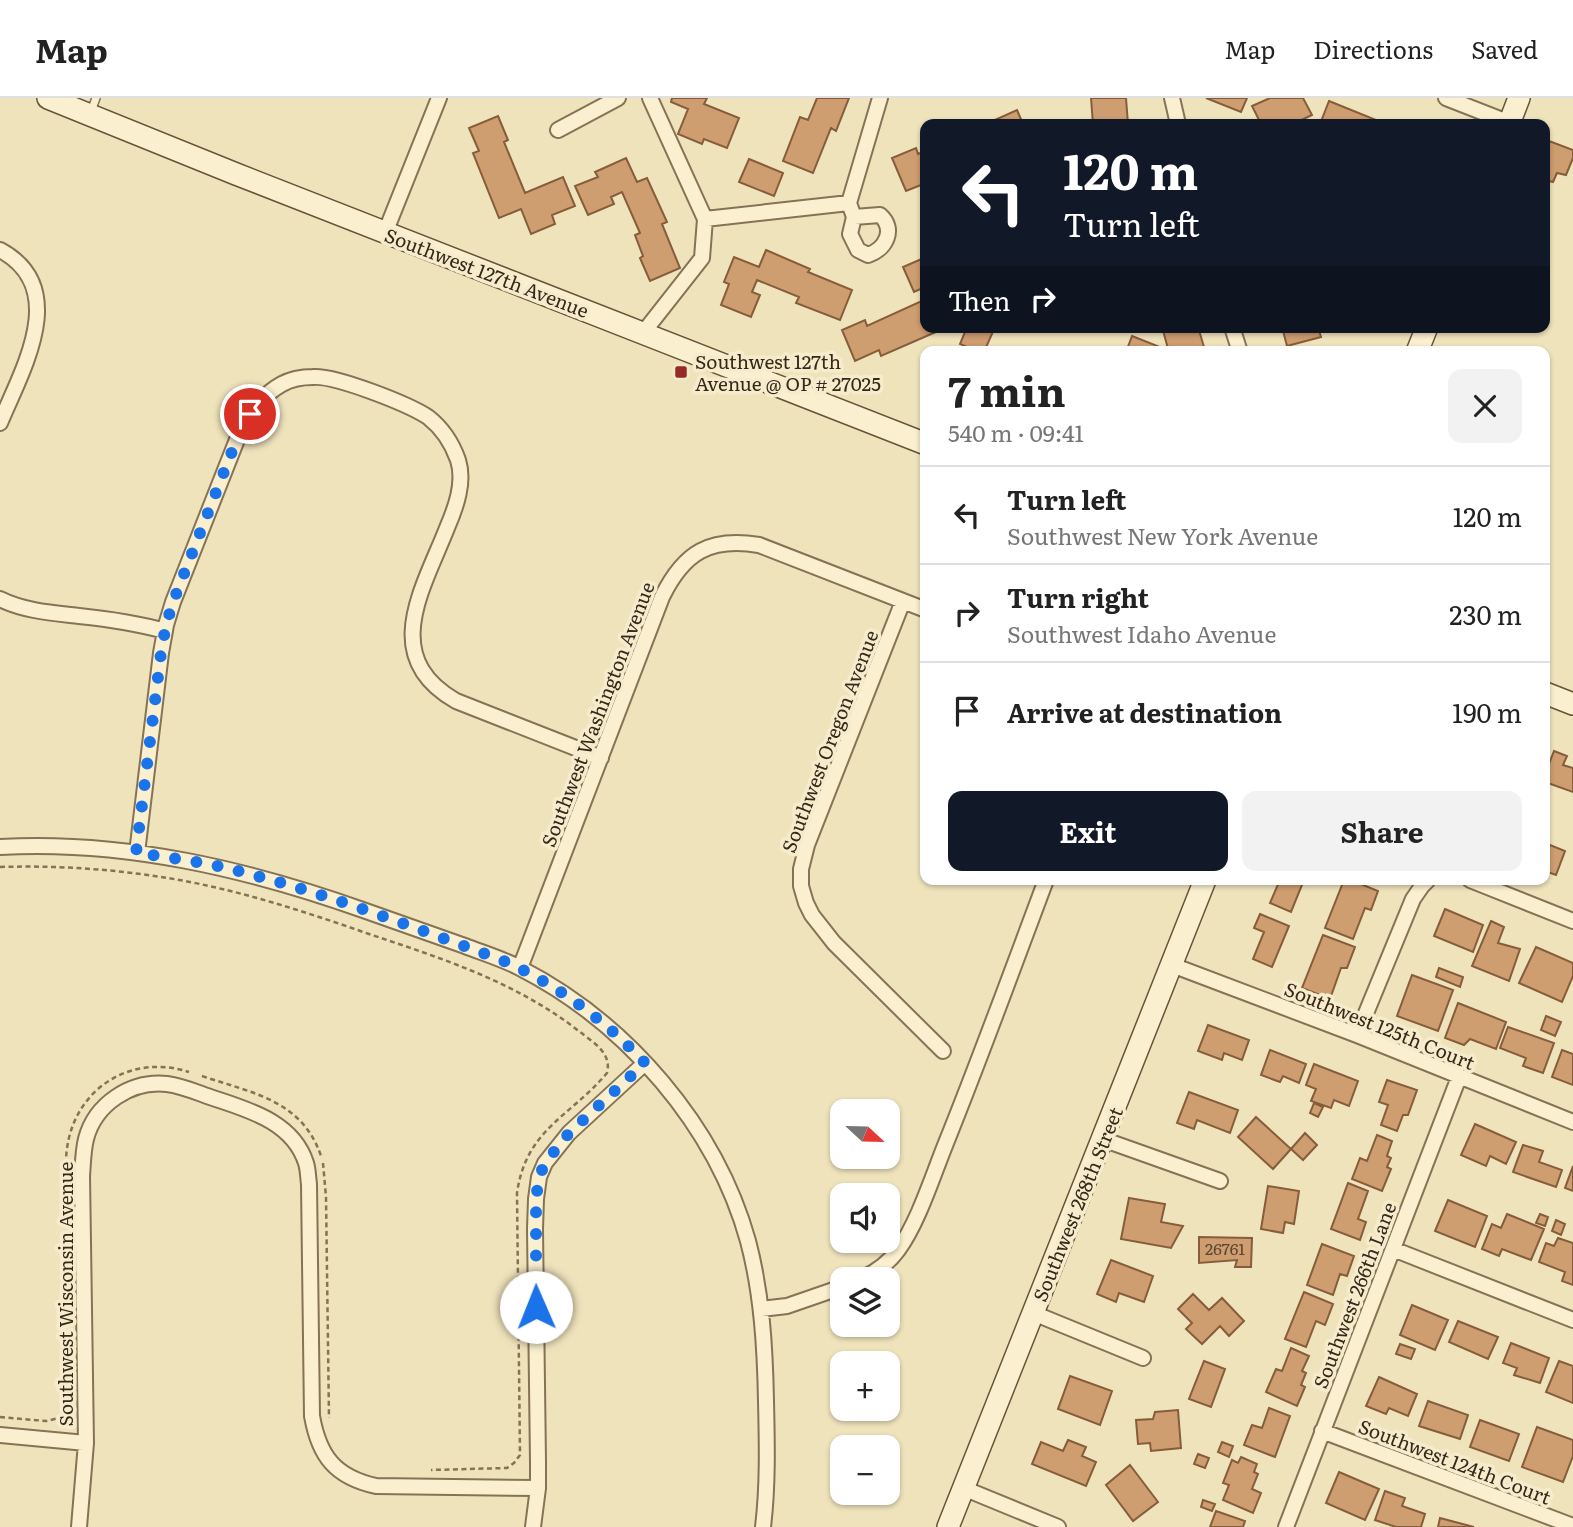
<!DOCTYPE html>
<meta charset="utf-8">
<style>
body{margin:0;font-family:Literata,serif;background:#f2f2f2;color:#222;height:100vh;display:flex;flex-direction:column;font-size:26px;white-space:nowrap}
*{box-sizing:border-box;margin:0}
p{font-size:23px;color:#767676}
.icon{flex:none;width:38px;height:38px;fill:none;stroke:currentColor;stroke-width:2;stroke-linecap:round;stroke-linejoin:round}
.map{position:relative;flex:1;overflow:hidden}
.panel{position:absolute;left:920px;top:248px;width:630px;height:539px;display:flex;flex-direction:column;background:#fff;border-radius:14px;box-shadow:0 2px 5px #0004}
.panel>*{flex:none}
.hud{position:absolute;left:920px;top:21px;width:630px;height:214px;border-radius:14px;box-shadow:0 2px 5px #0004;background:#111827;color:#fff;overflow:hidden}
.needle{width:46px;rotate:112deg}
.fabs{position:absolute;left:830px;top:1001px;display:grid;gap:14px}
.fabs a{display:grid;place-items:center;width:70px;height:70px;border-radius:14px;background:#fff;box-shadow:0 2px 5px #0004;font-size:35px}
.pin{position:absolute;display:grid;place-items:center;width:60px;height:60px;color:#fff;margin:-30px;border:4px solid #fff;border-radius:50%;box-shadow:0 2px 7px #0007}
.me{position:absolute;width:77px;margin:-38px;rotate:359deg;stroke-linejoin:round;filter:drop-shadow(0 0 5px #0008)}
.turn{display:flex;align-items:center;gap:24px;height:147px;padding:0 28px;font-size:32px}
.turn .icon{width:91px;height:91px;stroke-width:2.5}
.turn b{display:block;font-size:49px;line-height:60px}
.then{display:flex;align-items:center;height:66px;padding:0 28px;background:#0003;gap:14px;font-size:26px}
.round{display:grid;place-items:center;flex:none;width:74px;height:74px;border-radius:14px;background:#f2f2f2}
.summary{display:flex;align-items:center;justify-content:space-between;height:119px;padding:0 28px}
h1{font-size:42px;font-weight:700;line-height:52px}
.action{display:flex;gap:14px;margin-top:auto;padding:14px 28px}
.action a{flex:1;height:80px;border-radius:14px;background:#111827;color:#fff;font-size:28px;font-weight:700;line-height:80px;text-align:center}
.action a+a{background:#f2f2f2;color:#222}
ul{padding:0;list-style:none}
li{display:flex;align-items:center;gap:21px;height:98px;padding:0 28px;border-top:2px solid #e0e0e0}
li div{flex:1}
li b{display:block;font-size:26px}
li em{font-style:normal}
header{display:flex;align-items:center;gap:42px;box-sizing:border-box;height:98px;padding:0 35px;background:#fff;border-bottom:2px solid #e0e0e0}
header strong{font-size:33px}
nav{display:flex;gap:38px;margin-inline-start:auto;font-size:24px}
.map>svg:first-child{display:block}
</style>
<header>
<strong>Map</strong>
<nav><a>Map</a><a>Directions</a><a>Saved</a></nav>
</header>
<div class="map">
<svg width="1573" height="1429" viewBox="0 0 1573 1429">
<rect width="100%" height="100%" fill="#efe3bc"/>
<path fill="#ce9d70" stroke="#865d3a" stroke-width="2" d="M672,0H707L704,6L739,20L727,50L704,41L702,46L678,36L688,11L671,4Z
M817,0H849L836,33L831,30L813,75L783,63L800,19L808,22Z
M1091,0H1126L1128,26H1093Z
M1206,0H1247L1241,14Z
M1270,0H1303L1312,17L1293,26H1261L1252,8Z
M1329,3L1376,22L1374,26H1320Z
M1017,12L1023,26H986Z
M498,18L508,42L504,44L525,95L563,79L575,108L552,117L555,126L531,136L521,111L499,120L473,55L479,53L469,30Z
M1549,43L1573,52V60L1566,77L1557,75L1553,84L1545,82V52Z
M916,50L918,56L926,53V85L906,93L892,60Z
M626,60L637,84L647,80L667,124L662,126L680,170L650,183L640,160L643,158L635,137L640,135L622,94L611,99L614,106L588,117L575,88L598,79L595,74Z
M749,61L783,75L774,98L739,84Z
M766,152L810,171L808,174L852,192L840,222L796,205L799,199L757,182L752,194L760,197L751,219L721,207L729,186L724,184L734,159L759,169Z
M926,159V191L925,189L914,194L903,169Z
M926,201V229L945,230L881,258L879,252L855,263L842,232L865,222L867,228Z
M967,229H995L984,254H979L960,246Z
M1162,229H1198L1204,249L1187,254H1169Z
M1282,229H1318L1321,239L1287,248Z
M1132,238L1165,251L1164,254H1126Z
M1554,653L1567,658L1563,667L1573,670V694L1545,684V676Z
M1545,745L1565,753L1556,777L1545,773Z
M1275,782H1304L1291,814L1270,805L1279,784Z
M1344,782H1351L1378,793L1371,812L1365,810L1353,841L1325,830Z
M1445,811L1483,827L1473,854L1434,838Z
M1260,816L1289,828L1272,869L1253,861L1264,834L1254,830Z
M1491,823L1504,829L1498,845L1520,851L1509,883L1472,868Z
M1323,837L1355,849L1347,870H1341L1330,901L1302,890Z
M1536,849L1573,865V878L1562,904L1519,885Z
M1439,870L1463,879L1460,889L1436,879Z
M1412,877L1453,892L1438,933L1397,918Z
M1458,905L1506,924L1496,951L1470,941L1464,947L1445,940Z
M1546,918L1561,924L1555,938L1541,932Z
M1208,927L1249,942L1242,962L1224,955L1222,962L1198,953Z
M1508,929L1554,945L1543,975L1523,968L1526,960L1500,950Z
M1270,952L1306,966L1299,985L1283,978L1280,984L1261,977Z
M1562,952L1573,956V987L1552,979Z
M1314,966L1358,983L1349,1008L1334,1002L1331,1010L1311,1003L1316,991L1306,987Z
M1387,982L1417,992L1408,1017H1403L1397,1033L1381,1027L1388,1007L1379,1004Z
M1189,994L1238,1012L1230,1035L1197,1022L1194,1031L1177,1025Z
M1314,1005L1323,1009L1318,1019L1310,1015Z
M1256,1019L1291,1051L1273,1071L1238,1039Z
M1475,1026L1516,1044L1506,1066L1490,1058L1486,1068L1461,1057Z
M1305,1035L1317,1047L1303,1062L1291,1051Z
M1377,1037L1392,1043L1387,1058L1391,1060L1387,1069L1391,1071L1382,1093L1352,1081L1360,1060L1367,1063Z
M1523,1047L1543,1053L1539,1064L1562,1072L1556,1089L1513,1074Z
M1573,1068V1093L1565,1090Z
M1348,1085L1368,1093L1358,1121L1366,1124L1360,1142L1331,1131Z
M1268,1088L1299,1093L1294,1126L1285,1124L1283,1135L1261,1131Z
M1129,1100L1165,1106L1161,1124L1183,1128L1171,1150L1121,1141Z
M1448,1102L1487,1118L1475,1149L1435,1133Z
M1507,1116L1544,1131L1531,1162L1502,1151L1499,1158L1482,1151L1492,1126L1501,1130Z
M1540,1116L1548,1119L1545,1128L1536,1125Z
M1556,1122L1565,1126L1561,1137L1552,1133Z
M1199,1139L1252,1140L1251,1169H1235L1237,1162L1199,1165Z
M1558,1140L1573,1145V1187L1562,1183L1565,1174L1539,1164L1546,1145L1554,1148Z
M1322,1146L1354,1158L1347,1178L1340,1176L1333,1197L1307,1187Z
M1111,1162L1153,1178L1144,1204L1119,1195L1116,1204L1097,1196Z
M1304,1194L1333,1206L1325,1227L1316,1223L1306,1249L1285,1241Z
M1193,1196L1209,1212L1222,1200L1244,1223L1229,1238L1220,1228L1202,1246L1186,1231L1192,1225L1178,1211Z
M1412,1207L1448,1222L1435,1252L1400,1237Z
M1458,1223L1498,1239L1488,1261L1449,1244Z
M1511,1245L1549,1260L1540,1285L1514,1277L1517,1270L1503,1265Z
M1400,1246L1415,1251L1411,1261L1396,1256Z
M1291,1250L1309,1258L1302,1273L1306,1275L1301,1287L1305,1289L1297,1308L1266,1294L1276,1271L1282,1273Z
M1204,1263L1225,1271L1211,1309L1189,1301Z
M1559,1263L1573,1268V1305L1546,1294Z
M1070,1278L1112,1293L1100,1327L1058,1311Z
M1379,1279L1417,1296L1408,1318L1389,1310L1386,1316L1366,1308Z
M1428,1303L1468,1317L1460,1341L1419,1328Z
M1269,1310L1290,1318L1275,1359L1244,1347L1252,1327L1262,1330Z
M1178,1312L1181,1350L1151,1353L1150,1345L1138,1346L1136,1322L1153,1321L1155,1314Z
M1480,1322L1519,1336L1509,1363L1470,1349Z
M1537,1329L1573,1342V1358L1563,1384L1522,1369Z
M1068,1342L1086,1349L1082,1358L1096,1364L1086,1388L1032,1366L1041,1344L1063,1353Z
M1222,1344L1233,1348L1229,1359L1218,1354Z
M1198,1356L1209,1360L1205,1370L1194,1366Z
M1241,1359L1257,1366L1254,1374L1258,1376L1252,1391L1261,1395L1253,1415L1223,1402L1229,1387L1223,1385L1232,1362L1238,1365Z
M1130,1367L1158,1404L1133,1423L1106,1387Z
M1339,1374L1379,1391L1365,1422L1326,1405Z
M1385,1393L1405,1400L1402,1408L1425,1416L1421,1429H1396L1375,1422Z
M1203,1402L1215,1406L1212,1413L1201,1409Z
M1216,1413L1245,1423L1243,1429H1210Z
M1440,1420L1474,1429H1438Z"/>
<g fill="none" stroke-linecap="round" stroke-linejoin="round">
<g stroke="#867255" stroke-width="10">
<path id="lane" d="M90,16L96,0"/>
</g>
<g stroke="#867255" stroke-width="18">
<path id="street" d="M1172,0L1178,26
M1446,0L1510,25
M558,32L618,0
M849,105L880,0
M705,121L849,105L854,119L850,136L858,152L868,157C886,151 896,131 880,117L854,119
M385,135L439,0
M0,152C71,190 22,272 0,325
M1232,229L1240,254
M643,235L702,160L705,121L650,0
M0,501C24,513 53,515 79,518C108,521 136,525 165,533
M903,503L807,747L801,771V788L806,805L812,817L834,845L943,953
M0,749C124,742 247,771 363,812C397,824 431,836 465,848C483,855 503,861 520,870C627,925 716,1028 748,1143C762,1196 765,1250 766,1303C767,1345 768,1387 763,1429
M137,755L161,555L166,527L173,504L240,334C250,315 262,297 282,286C291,281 303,279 313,279C335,277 408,306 428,319C442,330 452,345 458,362C465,384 456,409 447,430C423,491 379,559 456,603L601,660
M1470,782L1573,823
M1172,867L1357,937L1573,1024
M520,870L662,499C684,454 710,439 759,447L926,512
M1357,937L1413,801L1422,788L1428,782
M1102,1041L1220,1083
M1393,1151L1573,1222
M861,1181C876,1174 888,1166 898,1152C918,1125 933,1077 946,1045C981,958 1013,870 1046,782
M761,1211L787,1208L842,1189
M1033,1215L1143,1260
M1322,1333L1573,1428
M0,1337L86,1345
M963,1390L1058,1429
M79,1429L86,1345L82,1078C83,1066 83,1053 86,1041C95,1006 131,982 167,986C183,988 198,995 213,1000C249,1012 293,1024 306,1065C308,1071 308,1079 309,1086L312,1318C319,1358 335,1379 376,1388L538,1390
M533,1429L538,1390V1364L535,1131L536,1101L539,1079L545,1065L569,1035L645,965
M1286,1429L1459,979"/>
</g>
<g stroke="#685339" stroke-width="24">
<path id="secondary" d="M48,0L236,76L926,346
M1509,26L1519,0
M1417,254L1427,229
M1545,595L1573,606
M948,1429L1205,782"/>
</g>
<path stroke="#867255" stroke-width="2.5" stroke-dasharray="5 3.5" stroke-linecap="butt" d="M0,769C62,767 125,772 185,783C248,795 309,815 369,836C444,861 518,885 580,934C594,945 612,955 607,975C570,1019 526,1031 517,1095L520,1357L514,1365L507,1370L431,1372
M202,978C252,995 302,1002 321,1058
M323,1065L326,1099L329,1320
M66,1067C65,999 124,953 189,974
M0,1319L46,1323L59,1320L67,1309L68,1302V1248"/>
<use href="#lane" stroke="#faf0cf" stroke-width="7"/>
<use href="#street" stroke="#faf0cf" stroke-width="14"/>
<use href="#secondary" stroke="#faf0cf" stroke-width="21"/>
</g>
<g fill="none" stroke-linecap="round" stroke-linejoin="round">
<path stroke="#1a73e8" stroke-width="12" stroke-dasharray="0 21.6" d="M250,316L240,334L231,356L173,504L166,527L161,555L136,755C166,759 197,763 226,770C321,793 413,829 504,863C556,886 606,923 645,965L569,1035L545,1065L539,1079L536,1101V1209"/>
</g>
<rect fill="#972a24" stroke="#f6eccc" stroke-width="2.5" x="674" y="267" width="14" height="14" rx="3.5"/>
<g text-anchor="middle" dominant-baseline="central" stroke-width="7" stroke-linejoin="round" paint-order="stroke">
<g font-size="16" fill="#5b4630">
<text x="1225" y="1150">26761</text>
</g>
<g font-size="19" fill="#35291b" stroke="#f6eccc">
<text transform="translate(487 174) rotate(21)">Southwest 127th Avenue</text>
<text transform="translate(597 616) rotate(-69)">Southwest Washington Avenue</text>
<text transform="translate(829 643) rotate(-69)">Southwest Oregon Avenue</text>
<text transform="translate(1380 927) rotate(22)">Southwest 125th Court</text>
<text transform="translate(1077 1106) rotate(-68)">Southwest 268th Street</text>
<text transform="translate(65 1196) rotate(-90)">Southwest Wisconsin Avenue</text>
<text transform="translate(1354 1197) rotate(-69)">Southwest 266th Lane</text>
<text transform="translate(1455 1363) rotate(21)">Southwest 124th Court</text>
</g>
<g font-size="19" fill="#35291b" stroke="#f6eccc" text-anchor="start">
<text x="695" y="263">Southwest 127th<tspan x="695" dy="22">Avenue @ OP # 27025</tspan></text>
</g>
</g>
</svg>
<div class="fabs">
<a><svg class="needle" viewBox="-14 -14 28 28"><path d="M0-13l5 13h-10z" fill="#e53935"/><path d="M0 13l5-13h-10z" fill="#767676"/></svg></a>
<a><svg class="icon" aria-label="sound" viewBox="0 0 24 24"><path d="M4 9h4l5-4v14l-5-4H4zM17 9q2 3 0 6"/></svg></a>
<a><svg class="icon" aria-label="layers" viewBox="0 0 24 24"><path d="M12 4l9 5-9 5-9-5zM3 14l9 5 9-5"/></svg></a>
<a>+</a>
<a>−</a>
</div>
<div class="pin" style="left:250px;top:316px;background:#d93025"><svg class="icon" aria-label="arrive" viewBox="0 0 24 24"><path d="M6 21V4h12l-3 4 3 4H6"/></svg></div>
<svg class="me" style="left:536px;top:1209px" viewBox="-20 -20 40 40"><circle r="19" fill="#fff"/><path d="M0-13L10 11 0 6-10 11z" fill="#1a73e8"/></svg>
<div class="hud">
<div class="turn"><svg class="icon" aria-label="left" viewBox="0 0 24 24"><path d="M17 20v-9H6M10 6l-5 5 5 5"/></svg><div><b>120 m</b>Turn left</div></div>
<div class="then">Then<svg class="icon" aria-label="right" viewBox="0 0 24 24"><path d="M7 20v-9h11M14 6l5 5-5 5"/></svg></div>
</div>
<section class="panel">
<div class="summary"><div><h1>7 min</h1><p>540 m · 09:41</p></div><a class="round"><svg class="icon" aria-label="close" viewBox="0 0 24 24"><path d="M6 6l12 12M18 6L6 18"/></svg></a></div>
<ul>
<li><svg class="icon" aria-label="left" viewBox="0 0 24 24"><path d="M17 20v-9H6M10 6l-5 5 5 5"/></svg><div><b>Turn left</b><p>Southwest New York Avenue</p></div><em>120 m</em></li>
<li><svg class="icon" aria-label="right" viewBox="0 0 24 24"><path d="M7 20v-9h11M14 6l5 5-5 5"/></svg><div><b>Turn right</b><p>Southwest Idaho Avenue</p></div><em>230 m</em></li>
<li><svg class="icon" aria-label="arrive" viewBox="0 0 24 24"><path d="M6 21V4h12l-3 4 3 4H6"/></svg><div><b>Arrive at destination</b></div><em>190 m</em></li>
</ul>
<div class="action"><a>Exit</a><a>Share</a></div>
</section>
</div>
